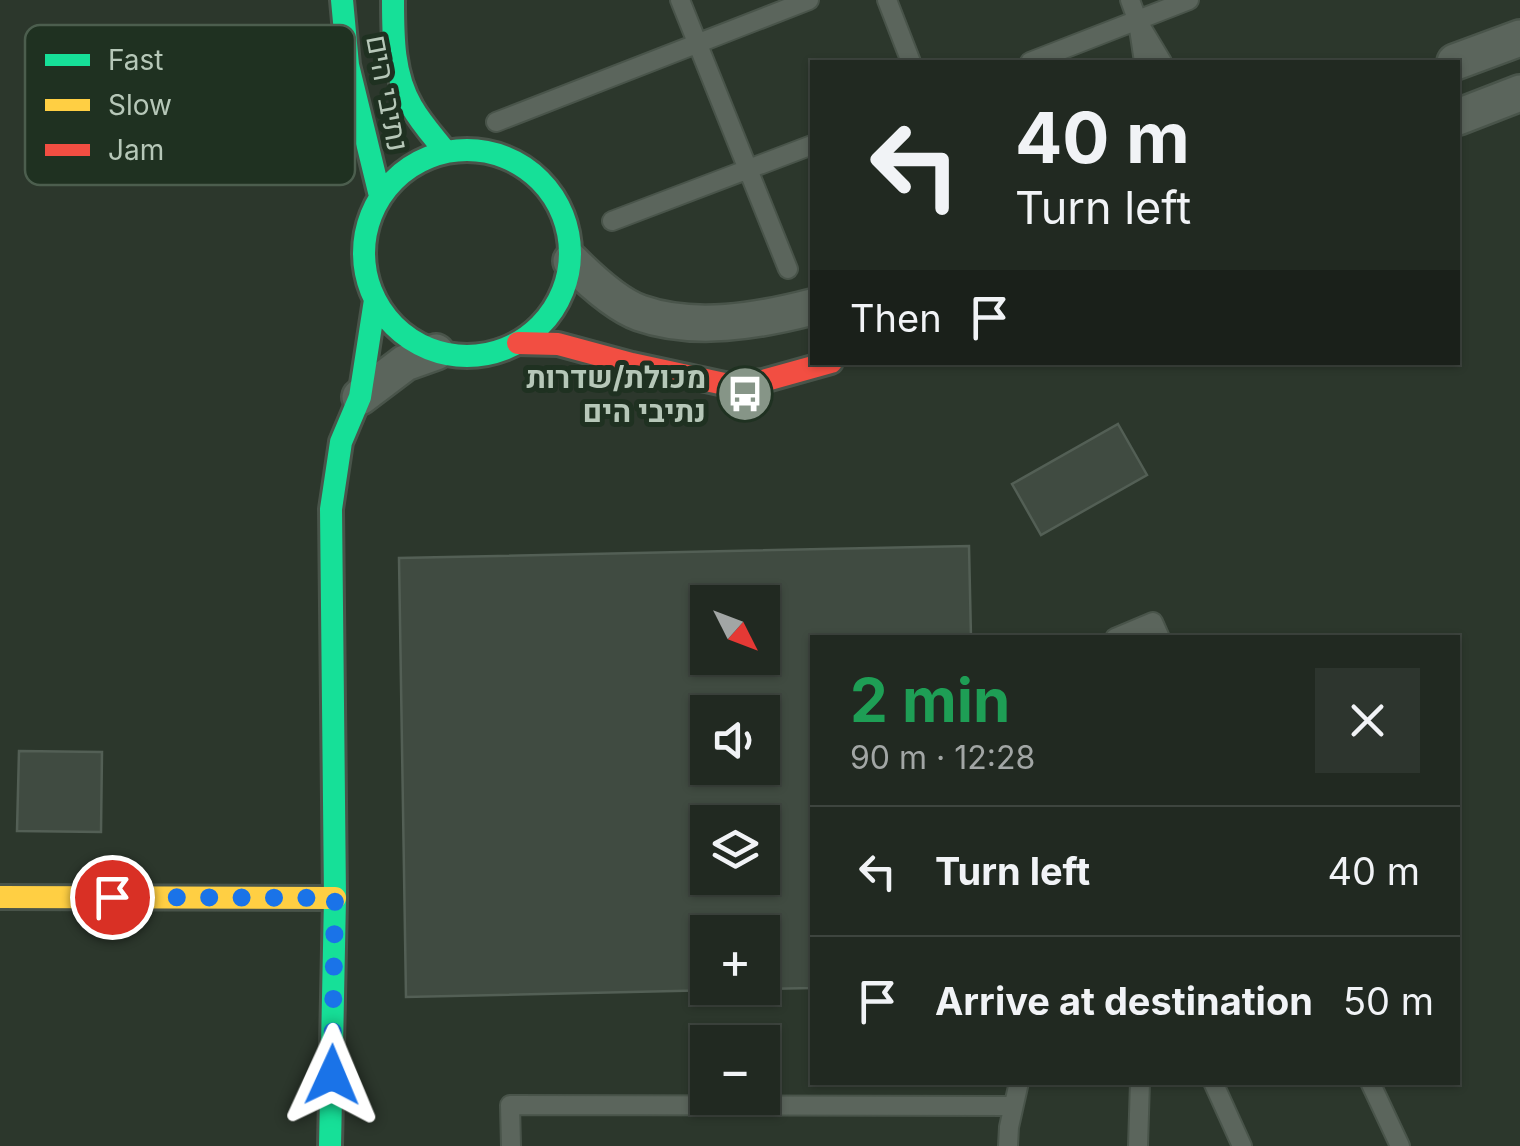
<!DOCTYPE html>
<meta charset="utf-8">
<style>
body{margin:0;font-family:Inter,Heebo,sans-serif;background:#2d352e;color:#f1f3f6;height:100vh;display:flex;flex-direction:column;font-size:38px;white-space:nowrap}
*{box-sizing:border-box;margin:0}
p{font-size:32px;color:#a2a6a5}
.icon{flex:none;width:55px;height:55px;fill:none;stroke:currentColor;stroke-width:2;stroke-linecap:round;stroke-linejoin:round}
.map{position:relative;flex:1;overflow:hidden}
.panel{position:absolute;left:810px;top:635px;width:650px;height:450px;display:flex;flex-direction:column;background:#212921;border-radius:0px;box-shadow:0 2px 8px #0004,0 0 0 2px #3e453f}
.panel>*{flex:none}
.top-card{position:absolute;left:810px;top:60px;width:650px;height:305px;border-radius:0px;box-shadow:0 2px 8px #0004,0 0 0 2px #3e453f;background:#212921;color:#f1f3f6;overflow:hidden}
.needle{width:65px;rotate:132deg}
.tools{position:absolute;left:690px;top:585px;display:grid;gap:20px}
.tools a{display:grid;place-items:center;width:90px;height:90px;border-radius:0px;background:#212921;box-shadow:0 2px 8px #0004,0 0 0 2px #3e453f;font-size:50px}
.pin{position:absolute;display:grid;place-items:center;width:85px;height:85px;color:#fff;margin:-42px;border:5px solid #fff;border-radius:50%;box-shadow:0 2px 10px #0007}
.me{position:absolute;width:110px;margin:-55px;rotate:1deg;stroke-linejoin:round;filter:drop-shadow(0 0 8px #0008)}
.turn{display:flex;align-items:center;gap:35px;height:210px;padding:0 40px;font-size:45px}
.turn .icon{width:130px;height:130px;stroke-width:2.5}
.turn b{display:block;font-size:70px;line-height:85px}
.then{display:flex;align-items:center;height:95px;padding:0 40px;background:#0003;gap:20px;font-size:38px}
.round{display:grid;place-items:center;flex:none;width:105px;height:105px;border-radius:0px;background:#2d352e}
.summary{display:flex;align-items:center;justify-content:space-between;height:170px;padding:0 40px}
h1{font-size:60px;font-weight:700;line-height:75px;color:#1e9e55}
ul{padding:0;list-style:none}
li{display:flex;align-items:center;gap:30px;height:130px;padding:0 40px;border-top:2px solid #3e453f}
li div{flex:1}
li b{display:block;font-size:38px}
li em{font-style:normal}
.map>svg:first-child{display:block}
</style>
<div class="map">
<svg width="1520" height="1146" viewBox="0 0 1520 1146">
<rect width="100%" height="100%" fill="#2c372c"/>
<path fill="#404b41" stroke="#535f55" stroke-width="2.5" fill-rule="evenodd" d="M1118,424L1147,475L1041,535L1012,484Z
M969,546L971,638H812V988L406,997L399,558ZM708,602H762V658H708ZM708,712H762V768H708ZM708,822H762V878H708ZM708,932H762V988H708Z
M19,751L102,752L101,832L17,831Z"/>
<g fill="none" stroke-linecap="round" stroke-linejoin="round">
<g stroke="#49544a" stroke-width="22">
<path id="lane" d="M680,0L788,269
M887,0L911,62
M1130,0L1138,22
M1030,62L1189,0
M1144,62L1138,22L1162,62
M496,122L809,0
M612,221L812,145
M1115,638L1153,622L1160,638
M1213,1082L1242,1146
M1370,1082L1400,1146
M511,1146L510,1105L1013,1106
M1008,1146L1009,1127L1019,1082
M1138,1146L1140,1082"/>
</g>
<g stroke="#49544a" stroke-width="40">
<path id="street" d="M1455,62L1520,38
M1458,117L1520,93
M571,261C588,278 617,305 640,313C694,332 758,321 812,307
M360,397L405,363L436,352"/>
</g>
<g stroke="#49544a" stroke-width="28">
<path id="fast" d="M342,0L348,65L380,196
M393,0C393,37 393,75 412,107C421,123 434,137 445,151
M364 253a103 103 0 1 1 206 0a103 103 0 1 1-206 0Z
M330,1146L335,898L331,509L341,442L360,397L375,300"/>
</g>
<g stroke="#49544a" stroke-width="28">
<path id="slow" d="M0,897L335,898"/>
</g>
<g stroke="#49544a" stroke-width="28">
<path id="jam" d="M518,343L558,344L632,364L729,385L763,381L831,362"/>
</g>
<use href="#lane" stroke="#5b655c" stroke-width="18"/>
<use href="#street" stroke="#5b655c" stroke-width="35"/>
<use href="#fast" stroke="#16e098" stroke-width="22"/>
<use href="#slow" stroke="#ffcf43" stroke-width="22"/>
<use href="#jam" stroke="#f24e42" stroke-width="22"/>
</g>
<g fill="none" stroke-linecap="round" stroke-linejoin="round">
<path stroke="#1a73e8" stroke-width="18" stroke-dasharray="0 32.4" d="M112,897L335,898L332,1075"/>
</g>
<defs>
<g id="bus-disc" transform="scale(2.875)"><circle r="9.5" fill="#869587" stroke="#1f3121"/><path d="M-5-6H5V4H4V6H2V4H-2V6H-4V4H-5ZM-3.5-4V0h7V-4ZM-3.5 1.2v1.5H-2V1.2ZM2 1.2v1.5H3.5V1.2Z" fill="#fff"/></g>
</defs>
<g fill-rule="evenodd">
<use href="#bus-disc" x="745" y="394"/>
</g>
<g text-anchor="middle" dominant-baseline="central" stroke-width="10" stroke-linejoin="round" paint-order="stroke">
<g font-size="30" fill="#b6c7b8" stroke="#1f3121">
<text transform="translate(388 93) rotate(79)">נתיבי הים</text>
</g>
<g font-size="30" font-weight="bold" fill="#b6c7b8" stroke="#1f3121" text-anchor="end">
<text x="706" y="377">מכולת/שדרות<tspan x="706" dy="34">נתיבי הים</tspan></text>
</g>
</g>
<rect x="25" y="25" width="330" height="160" rx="15" fill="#1f3121" stroke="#4c5e4e" stroke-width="2.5"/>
<rect x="45" y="54" width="45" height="12" fill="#16e098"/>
<rect x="45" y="99" width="45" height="12" fill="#ffcf43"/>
<rect x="45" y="144" width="45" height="12" fill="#f24e42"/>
<g font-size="28" fill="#b6c7b8">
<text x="108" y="70">Fast</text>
<text x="108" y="115">Slow</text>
<text x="108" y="160">Jam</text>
</g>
</svg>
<div class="tools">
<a><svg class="needle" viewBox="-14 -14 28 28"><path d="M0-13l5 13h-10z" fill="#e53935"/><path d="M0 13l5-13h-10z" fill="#a2a6a5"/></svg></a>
<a><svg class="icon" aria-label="sound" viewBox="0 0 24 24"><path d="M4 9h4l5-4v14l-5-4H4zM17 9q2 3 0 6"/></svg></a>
<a><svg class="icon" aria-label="layers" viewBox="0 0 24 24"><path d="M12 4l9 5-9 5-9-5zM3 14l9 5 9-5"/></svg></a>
<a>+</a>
<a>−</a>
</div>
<div class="pin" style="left:112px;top:897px;background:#d93025"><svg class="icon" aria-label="arrive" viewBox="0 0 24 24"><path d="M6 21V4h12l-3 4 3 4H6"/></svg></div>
<svg class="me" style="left:332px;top:1075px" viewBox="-20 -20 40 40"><path d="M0-17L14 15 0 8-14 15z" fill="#1a73e8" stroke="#fff" stroke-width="4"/></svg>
<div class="top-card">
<div class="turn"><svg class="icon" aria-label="left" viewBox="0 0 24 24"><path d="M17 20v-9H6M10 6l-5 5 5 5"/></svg><div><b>40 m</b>Turn left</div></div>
<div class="then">Then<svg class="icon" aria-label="arrive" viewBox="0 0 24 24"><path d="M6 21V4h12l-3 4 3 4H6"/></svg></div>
</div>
<section class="panel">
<div class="summary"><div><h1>2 min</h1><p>90 m · 12:28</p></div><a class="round"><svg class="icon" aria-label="close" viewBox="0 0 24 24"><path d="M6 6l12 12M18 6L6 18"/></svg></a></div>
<ul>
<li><svg class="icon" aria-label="left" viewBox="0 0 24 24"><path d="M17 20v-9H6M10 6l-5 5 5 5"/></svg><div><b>Turn left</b></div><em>40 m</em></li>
<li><svg class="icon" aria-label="arrive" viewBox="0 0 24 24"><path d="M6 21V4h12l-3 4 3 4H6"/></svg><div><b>Arrive at destination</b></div><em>50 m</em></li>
</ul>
</section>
</div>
